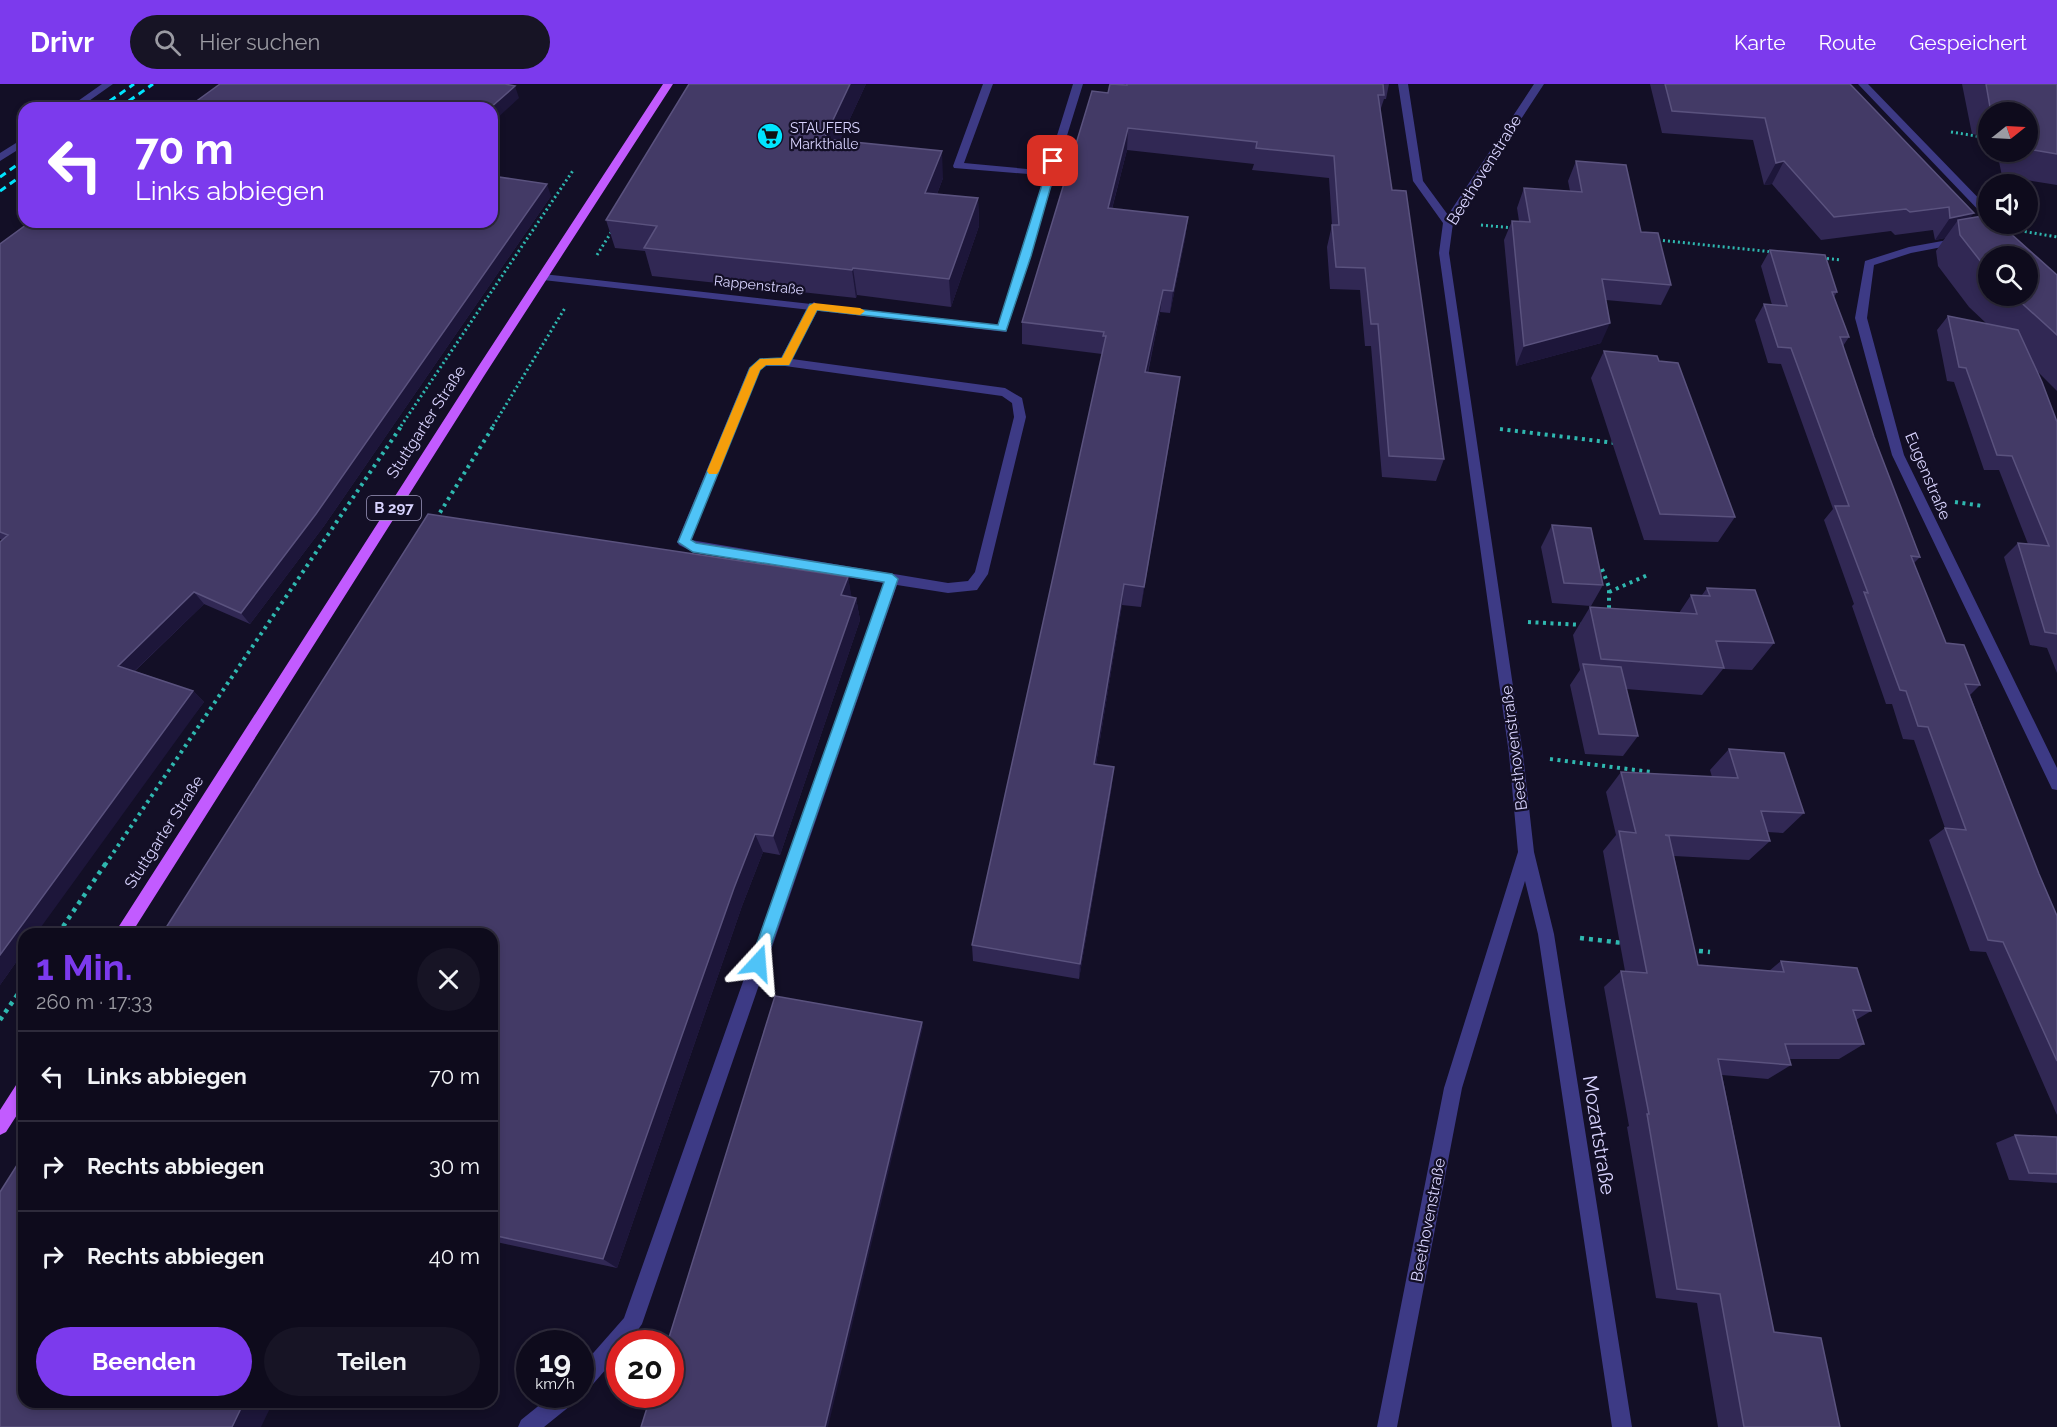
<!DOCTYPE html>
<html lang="de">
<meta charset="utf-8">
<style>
body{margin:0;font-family:Raleway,sans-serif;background:#171425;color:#f1f3f6;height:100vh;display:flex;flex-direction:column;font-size:22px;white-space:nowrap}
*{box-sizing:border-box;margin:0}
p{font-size:20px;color:#9b9ba3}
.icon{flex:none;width:33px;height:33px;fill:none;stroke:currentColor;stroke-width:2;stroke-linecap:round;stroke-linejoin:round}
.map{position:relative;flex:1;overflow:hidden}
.sheet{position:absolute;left:18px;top:844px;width:480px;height:480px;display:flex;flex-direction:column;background:#0e0b1c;border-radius:18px;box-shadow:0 3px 9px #0003,0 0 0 2px #2e2b3b}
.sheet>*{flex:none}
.banner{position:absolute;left:18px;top:18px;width:480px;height:126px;border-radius:18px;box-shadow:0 3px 9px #0003,0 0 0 2px #2e2b3b;background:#7c3aed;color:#fff;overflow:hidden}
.needle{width:39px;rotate:72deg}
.buttons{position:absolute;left:1978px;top:18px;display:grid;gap:12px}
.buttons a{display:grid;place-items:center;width:60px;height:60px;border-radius:50%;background:#0e0b1c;box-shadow:0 3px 9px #0003,0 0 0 2px #2e2b3b;font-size:30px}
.speed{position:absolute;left:516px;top:1246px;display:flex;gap:12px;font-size:30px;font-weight:700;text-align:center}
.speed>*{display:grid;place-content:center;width:78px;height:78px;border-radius:50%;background:#0e0b1c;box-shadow:0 3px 9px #0003,0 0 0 2px #2e2b3b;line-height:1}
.speed small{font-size:15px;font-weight:400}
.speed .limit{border:9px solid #d22;background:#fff;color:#111}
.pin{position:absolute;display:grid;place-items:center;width:51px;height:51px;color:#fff;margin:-26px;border-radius:12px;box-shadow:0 3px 9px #0006}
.me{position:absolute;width:66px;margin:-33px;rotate:19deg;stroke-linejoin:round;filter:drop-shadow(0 0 4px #0008)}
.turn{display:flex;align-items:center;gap:21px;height:126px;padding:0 18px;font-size:27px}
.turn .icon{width:78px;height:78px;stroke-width:2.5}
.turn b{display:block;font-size:42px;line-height:51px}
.round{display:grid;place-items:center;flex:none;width:63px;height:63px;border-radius:32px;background:#171425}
.overview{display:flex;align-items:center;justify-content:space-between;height:102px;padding:0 18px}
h1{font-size:36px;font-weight:700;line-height:45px;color:#7c3aed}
.cta{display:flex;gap:12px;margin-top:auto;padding:12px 18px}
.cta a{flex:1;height:69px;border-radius:36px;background:#7c3aed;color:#fff;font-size:24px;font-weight:700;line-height:69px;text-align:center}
.cta a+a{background:#171425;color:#f1f3f6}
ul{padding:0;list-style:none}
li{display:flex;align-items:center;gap:18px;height:90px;padding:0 18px;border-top:2px solid #2e2b3b}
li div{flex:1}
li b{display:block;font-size:22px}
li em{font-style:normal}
header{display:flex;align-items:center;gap:36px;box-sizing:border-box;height:84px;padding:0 30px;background:#7c3aed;color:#fff}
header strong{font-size:28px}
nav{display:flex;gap:33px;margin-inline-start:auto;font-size:21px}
.search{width:420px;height:54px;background:#171425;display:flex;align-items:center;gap:15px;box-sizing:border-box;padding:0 21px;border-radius:33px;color:#9b9ba3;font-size:22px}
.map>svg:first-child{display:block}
</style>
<header>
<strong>Drivr</strong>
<div class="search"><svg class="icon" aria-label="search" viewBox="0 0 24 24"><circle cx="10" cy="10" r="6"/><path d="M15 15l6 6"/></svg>Hier suchen</div>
<nav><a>Karte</a><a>Route</a><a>Gespeichert</a></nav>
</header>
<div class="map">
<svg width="2057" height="1343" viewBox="0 0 2057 1343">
<rect width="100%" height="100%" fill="#130f26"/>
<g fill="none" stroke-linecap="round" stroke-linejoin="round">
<path stroke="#2fb8b0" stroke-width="3" stroke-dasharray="2 3" stroke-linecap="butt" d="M1951,48L1989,54
M1481,141L1513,144
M2010,145L2057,153
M1658,156L1773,168
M597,171L612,147
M1822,174L1841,176
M401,342L574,85
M493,342L565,224"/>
<path stroke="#2fb8b0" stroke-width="4" stroke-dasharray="3 4.5" stroke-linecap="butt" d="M1500,345L1615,359
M1955,418L1983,422
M436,435L494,341
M1602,485L1609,503V528
M1609,508L1650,490
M1528,538L1583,541
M1550,675L1651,688
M105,781L402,341"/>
<path stroke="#2fb8b0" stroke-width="4.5" stroke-dasharray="4 5" stroke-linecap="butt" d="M58,850L106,779
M1580,854L1623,859
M1690,866L1710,868
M0,936L24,901"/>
<path fill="#3d3a85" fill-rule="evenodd" d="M983,0H993L964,79L1049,87L1054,90L1053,92L954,84L953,82Z
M814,218L820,222L792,275L1005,304L1022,314L1026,333L988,490L977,506L948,509L897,501L642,1240L628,1260H620V1269L587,1307L580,1310V1284L624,1234L884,499L693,468L679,461L677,458L749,284L760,275L781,274L808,222ZM766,282H785L1002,312L1012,319L1014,333L975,488L968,497L948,499L691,456L760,286Z
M552,1311H578L575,1318L544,1343H518L521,1336Z"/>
<path fill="#3d3a85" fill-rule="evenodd" d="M102,0H113L79,24H68Z
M1073,0H1083L1006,248L543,196L537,193L543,190L998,241Z
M1398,0H1408L1423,97L1448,131L1534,0H1544L1453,139L1449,169L1523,670L1534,768L1554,850L1632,1343H1612L1538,850L1525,797L1462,1004L1397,1343H1377L1444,1004L1518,768L1509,670L1439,169L1443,139L1413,97Z
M1858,0H1868L1989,125V134L1985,133Z
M24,54V62L0,77V69Z
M1959,154L1963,155V159L1911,169L1874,181L1867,234L1904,371L2057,684V706L2052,705L1892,371L1855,234L1865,177L1909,163Z"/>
<path fill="#c25bff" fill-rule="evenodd" d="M663,0H673L484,292L131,850H114L476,286Z
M24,995V1020L6,1048L0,1051V1026L18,998Z"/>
<path stroke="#00e5ff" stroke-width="3" stroke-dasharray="7 5" stroke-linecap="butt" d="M100,24L134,0
M119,24L153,0
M0,93L24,76
M0,107L24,90"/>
</g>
<path fill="#312854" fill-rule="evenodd" d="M689,0H866L840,56L943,94L937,110L978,114L979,142L951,223L857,211L856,214L652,192L645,167L615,164L606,136Z
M1127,0H1389L1386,15H1384L1380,27L1392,106L1444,375L1436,397L1382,393L1371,262H1365L1360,206L1330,205L1327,163L1332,141L1329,94L1252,86L1254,80L1127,66L1112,125L1188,133L1185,155L1170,229L1160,228L1148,289L1177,314L1141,523L1122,521L1096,680L1112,701L1079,895L973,877L972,861L1102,273V270L1022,260V238L1108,9L1127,1Z
M1650,0H1850L1971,134L2057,191V307L2037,287L2057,338V589L2047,564L2030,561L2004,473L2018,459L2028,460L1999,386H1984L1954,298L1947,297L1937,246L1948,232L1987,240L1969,223L1938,182L1936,167L1945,154L1935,156L1933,146L1895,151L1891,147L1821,156L1772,100L1764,101L1753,56L1662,49ZM1989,172L2028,212H1989Z
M1962,0H2057V101L2002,92L1997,68H2028V28H1989V53L1972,50Z
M1576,77L1641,148L1671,201L1661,221L1606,216L1601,259L1516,282L1504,156L1512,137H1519L1517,124L1524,104L1570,107L1568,97Z
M551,112L324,442L250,540L204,520L135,587L193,607L204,618L24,850V867L0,901V458L2,456L0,455V160Z
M1770,166L1837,208L1834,213L1849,253L1843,262L1874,353L1920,473L1914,479L1946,559L1980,601L1970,611L2039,790L2057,832V1031L1986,868L1970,867L1929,756L1945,744L1914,656L1903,655L1892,620H1886L1852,522L1854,520L1824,436L1833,425L1781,280L1768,279L1755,236L1764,220L1772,221L1761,182Z
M1604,267L1659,277L1735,433L1718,458L1644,456L1591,294Z
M1552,441L1603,501L1591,522L1552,519L1541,463Z
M848,493L851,513L856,514L860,536L780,771L763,768L742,822L617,1184L492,1157V850Z
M1707,504L1774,559L1752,586L1723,585L1702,611L1626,605L1638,652L1623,672L1585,670L1570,601L1580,586L1573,551L1590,523L1679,529L1691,511H1702Z
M1729,665L1804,729L1783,749L1767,748L1770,757L1749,776L1674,772L1698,881L1769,887L1781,877L1871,927L1856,936L1864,960L1839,975H1789L1791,981L1768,995L1722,991L1774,1248L1840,1343H1718L1697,1219L1656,1214L1627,1043L1629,1042L1604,903L1621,887H1625L1603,767L1616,751L1606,708L1621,688L1712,693L1710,686Z
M2015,1051L2057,1053V1099L2009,1096L1996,1059Z"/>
<path fill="#1d163a" d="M850,0H866L828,82L824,55Z
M515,2L519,14L492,39V24H490Z
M1128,44L1127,66L1106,147L1108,124Z
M942,67L943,94L927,136L925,109Z
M1784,77L1772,100L1764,101L1776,79Z
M547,100L551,112L324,442L250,540L241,529Z
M978,114L979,142L951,223L949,195Z
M1974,129L1960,149L1958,136L1945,154L1935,156L1950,134Z
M1188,133L1185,155L1170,229L1173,207Z
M853,184L857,211L856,214L852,186Z
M1163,206L1160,228L1143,310L1145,288Z
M1610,239L1601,259L1516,282L1524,262Z
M1180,293L1177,314L1141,523L1144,503Z
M848,493L852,515L841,511Z
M1124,500L1122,521L1093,698L1094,680Z
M194,508L204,520L129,592L118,582Z
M856,514L860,536L780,771L773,752Z
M193,607L204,618L36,850H24V867L0,901V871Z
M1114,683L1112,701L1079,895L1080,880Z
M755,750L763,768L742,822L617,1184L603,1175L734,804Z
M922,938L923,943L828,1343H825Z
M244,1318H273L261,1343H232Z"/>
<path fill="#433a66" stroke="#5a527e" stroke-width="1.5" d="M220,0H505L515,2L490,24H187Z
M689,0H850L824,55L942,67L925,109L978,114L949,195L853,184L852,186L644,164L657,142L606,136Z
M1110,0L1127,1V0H1383L1384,11H1378L1392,106L1406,107L1444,375L1389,372L1378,240H1371L1365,184L1336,183L1332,141H1339L1334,72L1256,64L1257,58L1128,44L1108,124L1188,133L1173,207L1163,206L1145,288L1180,293L1144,503L1124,500L1094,680L1114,683L1080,880L972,861L1106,252H1103L1104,248L1022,238L1092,7L1108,9Z
M1665,0H1850L1974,129L1950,134L1949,123L1910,128L1906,125L1834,133L1784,77L1776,79L1765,34L1672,27Z
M1986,0H2057V70L2028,65V28H2013V26L1990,23Z
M1576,77L1626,81L1641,148L1658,149L1671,201L1602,195L1610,239L1524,262L1512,137L1530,138L1524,104L1582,108Z
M492,92L547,100L316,430L241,529L194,508L118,582L193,607L0,871V458L8,451L0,448V160L30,138H492Z
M1989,131V140H2000L2057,191V251L2014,212H2028V172H1989V188L1960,151L1958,136Z
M1770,166L1825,171L1837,208H1832L1849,253H1840L1874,353L1920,473L1911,472L1946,559L1964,561L1980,601L1965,600L2039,790L2057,832V977L2003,858L1988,856L1945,744L1966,746L1928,643L1918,642L1906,607L1900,606L1864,508L1868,509L1835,422H1849L1791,264L1778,263L1764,220L1787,222Z
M1948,232L2018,246L2042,298L2057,338V550L2045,548L2018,459L2049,462L2012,372L1997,371L1966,284L1959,283Z
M1604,267L1657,272L1659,277L1678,279L1735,433L1660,430Z
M428,430L848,493L841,511L856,514L773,752L755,750L734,804L603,1175L492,1151V850H162Z
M1552,441L1591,444L1603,501L1564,499Z
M1707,504L1755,506L1774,559L1716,557L1724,584L1601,575L1590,523L1697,530L1691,511L1710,512Z
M1583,580L1621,583L1638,652L1599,650Z
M1729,665L1784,669L1804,729L1761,727L1770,757L1665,751L1669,752L1698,881L1784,888L1781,877L1857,884L1871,927L1853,926L1864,960H1785L1791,981L1718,975L1774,1248L1821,1254L1840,1343H1744L1720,1210L1677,1205L1647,1030H1649L1621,887L1647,889L1619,747L1636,749L1621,688L1738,694Z
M775,912L922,938L825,1343H641L651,1311H670V1260H667Z
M2015,1051L2057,1053V1090L2029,1089Z
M24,1070V1318H244L232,1343H0V1108Z"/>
<path fill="#4fc3f7" stroke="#337fa1" stroke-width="1.5" d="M1050,75L1058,77L1031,172L1006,247L817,226L789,281H766L760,286L691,456L696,459L892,490L898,495L765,879L763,884L758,887L752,884L750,879L884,498L693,468L678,458L750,284L760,275L782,274L810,220L998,241Z"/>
<path fill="#f59e0b" d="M814,219L860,224L865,227L860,231L817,226L789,281H766L760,286L719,387L717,390H709L707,387L750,284L760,275L782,274L809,222Z"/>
<defs>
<g id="supermarket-disc" transform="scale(1.35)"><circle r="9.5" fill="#00e5ff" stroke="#130f26"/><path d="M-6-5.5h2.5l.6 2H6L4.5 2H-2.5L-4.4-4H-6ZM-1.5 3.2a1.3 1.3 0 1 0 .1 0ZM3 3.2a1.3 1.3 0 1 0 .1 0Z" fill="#111"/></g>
</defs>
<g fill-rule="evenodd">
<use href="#supermarket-disc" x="770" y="52"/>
</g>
<g text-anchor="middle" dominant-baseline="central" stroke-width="4.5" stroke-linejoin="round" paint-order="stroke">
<g font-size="14" fill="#d9d4ff" stroke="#130f26" text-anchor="start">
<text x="790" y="44">STAUFERS<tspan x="790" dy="16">Markthalle</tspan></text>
</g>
<g font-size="14" fill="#d9d4ff" stroke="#130f26">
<text transform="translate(759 201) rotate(6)">Rappenstraße</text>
</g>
<rect fill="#130f26" stroke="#9e99be" stroke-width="1.5" x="367" y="412" width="54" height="24" rx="4.5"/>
<g font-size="15" font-weight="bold" fill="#d9d4ff">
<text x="394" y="424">B 297</text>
</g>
<g font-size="16" fill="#d9d4ff" stroke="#130f26">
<text transform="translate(1484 86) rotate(-58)">Beethovenstraße</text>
<text transform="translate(426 338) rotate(-57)">Stuttgarter Straße</text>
<text transform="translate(1928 392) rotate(67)">Eugenstraße</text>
<text transform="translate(1514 664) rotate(-97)">Beethovenstraße</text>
<text transform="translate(164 748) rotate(-57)">Stuttgarter Straße</text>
<text transform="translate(1428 1136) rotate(-79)">Beethovenstraße</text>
</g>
<g font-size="20" fill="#d9d4ff" stroke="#130f26">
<text transform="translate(1599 1051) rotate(81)">Mozartstraße</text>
</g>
</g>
</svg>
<div class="buttons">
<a><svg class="needle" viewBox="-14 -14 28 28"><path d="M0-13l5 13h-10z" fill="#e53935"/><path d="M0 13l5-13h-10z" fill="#9b9ba3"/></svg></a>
<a><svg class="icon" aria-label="sound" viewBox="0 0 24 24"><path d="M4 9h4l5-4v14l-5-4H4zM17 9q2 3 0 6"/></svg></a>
<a><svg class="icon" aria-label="search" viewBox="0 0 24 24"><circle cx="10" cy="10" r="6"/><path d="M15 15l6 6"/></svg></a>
</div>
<div class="speed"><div>19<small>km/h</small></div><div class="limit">20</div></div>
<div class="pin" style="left:1053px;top:77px;background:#d93025"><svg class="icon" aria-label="arrive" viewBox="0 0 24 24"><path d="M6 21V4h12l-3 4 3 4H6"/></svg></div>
<svg class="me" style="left:758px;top:879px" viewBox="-20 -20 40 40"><path d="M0-17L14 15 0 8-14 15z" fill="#4fc3f7" stroke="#fff" stroke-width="4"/></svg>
<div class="banner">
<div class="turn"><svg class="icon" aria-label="left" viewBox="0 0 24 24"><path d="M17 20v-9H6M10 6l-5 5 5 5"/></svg><div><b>70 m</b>Links abbiegen</div></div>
</div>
<section class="sheet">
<div class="overview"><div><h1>1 Min.</h1><p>260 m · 17:33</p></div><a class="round"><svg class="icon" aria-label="close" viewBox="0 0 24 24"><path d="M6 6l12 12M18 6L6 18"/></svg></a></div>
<ul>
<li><svg class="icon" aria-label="left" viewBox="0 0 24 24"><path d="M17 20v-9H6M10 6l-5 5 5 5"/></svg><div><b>Links abbiegen</b></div><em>70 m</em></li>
<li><svg class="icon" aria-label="right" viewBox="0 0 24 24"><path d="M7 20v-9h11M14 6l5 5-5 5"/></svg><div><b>Rechts abbiegen</b></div><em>30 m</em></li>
<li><svg class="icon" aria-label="right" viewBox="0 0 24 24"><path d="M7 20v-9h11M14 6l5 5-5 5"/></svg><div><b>Rechts abbiegen</b></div><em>40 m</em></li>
</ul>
<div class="cta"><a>Beenden</a><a>Teilen</a></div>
</section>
</div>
